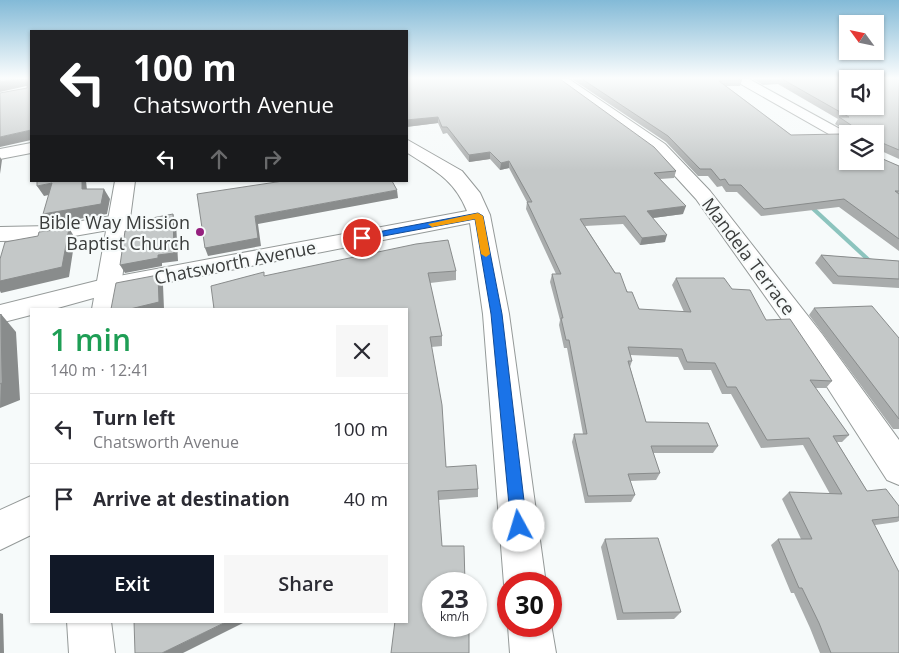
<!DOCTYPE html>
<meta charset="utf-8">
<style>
body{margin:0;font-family:"Open Sans",sans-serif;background:#f7f7f7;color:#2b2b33;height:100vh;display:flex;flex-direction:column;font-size:19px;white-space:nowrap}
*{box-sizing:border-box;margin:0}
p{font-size:16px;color:#7c7c81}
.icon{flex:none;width:28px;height:28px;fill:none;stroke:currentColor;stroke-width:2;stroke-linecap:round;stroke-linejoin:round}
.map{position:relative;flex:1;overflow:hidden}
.sheet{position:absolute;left:30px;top:308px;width:378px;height:315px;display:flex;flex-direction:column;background:#fff;border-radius:0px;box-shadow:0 1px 4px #0004}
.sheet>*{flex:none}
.banner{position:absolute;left:30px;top:30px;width:378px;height:152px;border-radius:0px;box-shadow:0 1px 4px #0004;background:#202124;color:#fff;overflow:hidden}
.needle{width:32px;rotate:303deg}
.controls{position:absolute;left:839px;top:15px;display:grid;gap:10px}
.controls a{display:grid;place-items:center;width:45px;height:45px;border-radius:0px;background:#fff;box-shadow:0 1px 4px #0004;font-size:25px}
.speed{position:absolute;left:422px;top:572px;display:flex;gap:10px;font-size:25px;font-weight:700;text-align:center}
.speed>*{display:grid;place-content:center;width:65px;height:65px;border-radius:50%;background:#fff;box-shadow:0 1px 4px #0004;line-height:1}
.speed small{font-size:12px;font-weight:400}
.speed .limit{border:8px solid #d22;background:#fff;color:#111}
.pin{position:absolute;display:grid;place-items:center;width:42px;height:42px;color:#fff;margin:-21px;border:2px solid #fff;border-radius:50%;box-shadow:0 1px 5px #0007}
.me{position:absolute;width:55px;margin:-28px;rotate:354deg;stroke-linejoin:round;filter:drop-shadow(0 0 4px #0008)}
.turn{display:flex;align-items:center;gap:18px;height:105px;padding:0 20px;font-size:22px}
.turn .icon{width:65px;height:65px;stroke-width:2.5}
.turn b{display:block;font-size:35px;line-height:42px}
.lanes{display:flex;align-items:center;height:48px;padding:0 20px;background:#0003;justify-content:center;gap:25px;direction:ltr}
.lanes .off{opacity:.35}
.round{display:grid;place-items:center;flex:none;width:52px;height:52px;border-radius:0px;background:#f7f7f7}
.overview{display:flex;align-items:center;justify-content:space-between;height:85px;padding:0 20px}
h1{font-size:30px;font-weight:600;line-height:38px;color:#1e9e55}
.action{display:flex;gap:10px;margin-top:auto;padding:10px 20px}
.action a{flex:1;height:58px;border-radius:0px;background:#111827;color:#fff;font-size:20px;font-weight:600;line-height:58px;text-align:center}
.action a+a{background:#f7f7f7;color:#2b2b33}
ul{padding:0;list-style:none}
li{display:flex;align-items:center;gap:15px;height:70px;padding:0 20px;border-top:1px solid #e1e1e2}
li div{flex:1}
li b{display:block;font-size:19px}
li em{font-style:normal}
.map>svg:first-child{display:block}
</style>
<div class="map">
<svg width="899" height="653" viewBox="0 0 899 653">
<rect width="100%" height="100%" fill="#f6fafa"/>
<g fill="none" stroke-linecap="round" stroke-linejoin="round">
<path fill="#8cc4be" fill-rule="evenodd" d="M808,202L810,203L875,263L876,264L875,265H871L806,205L805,204Z"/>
<g stroke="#959a99" stroke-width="2">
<path id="minor" d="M553,79H569L665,144L710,191L822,334L899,440V485L887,480L802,348L696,199L653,152Z
M732,79H749L849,134H848V145Z
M406,139L462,171L480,193L490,215L509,314L546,584H509V595L504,584L483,314L470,223L108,294L54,309H31V315L0,323V305L108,278L467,211C454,179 434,170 406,152Z
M31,143V153L0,159V149Z
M118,215L126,217L129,222L126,227L51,240L0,241V227L51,226Z
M31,496V535L0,550V510Z
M509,624V626H551V624L556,653H510L508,626Z"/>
</g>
<g stroke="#959a99" stroke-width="2">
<path id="major" d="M115,181H135L118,309H92Z
M67,621H111L115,653H69Z"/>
</g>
<use href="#minor" fill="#fff" fill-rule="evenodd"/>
<use href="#major" fill="#fff" fill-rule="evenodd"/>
</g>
<path fill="#a9acac" d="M406,79L676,171L674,178L660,179L683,214L653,218L665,242L640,245L623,224L585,226L639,309L684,312L672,285L676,278L732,289L832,381L826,388H815L849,435L842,442H837L867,491L899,506V521L897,522L875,525L899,653H820L810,628L794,593H791L771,545L778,539H801L782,499L789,492L830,494L803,445L761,448L731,394H722L711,370H684L678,357L630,355L632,361L630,367L646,422L718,446L713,453H653L660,473L656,480L630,481L635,495L631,502L585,503L572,442L574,434H583L567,348H564L559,325L560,320L550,282L552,274H556L526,209L527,202L509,168L500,170L490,159L469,162L447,133L443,134L438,123L406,127Z
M572,79H741L742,80L740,86H726L791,135L848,161L875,134H850L835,124L838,119L778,84L763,85L753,79H899V159L877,149L876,156L899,166V251L839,207L761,216L737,192H726L722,186L717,187L708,176H698L666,142Z
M821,255L899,261V288L833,284L815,263Z
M456,271V280L430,283L442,336V346L431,347L446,467L478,489V497L439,500L406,621V309H214L265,276Z
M814,308L899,338V429H893L809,315Z
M605,539L681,612L674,619L617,620L601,547Z"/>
<path fill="#898c8c" d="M16,79H27L31,85L0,92V82Z
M438,117V123L406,127V120Z
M31,130V140L0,147V137Z
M490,152V159L469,162V155Z
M0,157L2,160L0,174Z
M509,161V168L500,170L501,163Z
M82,181H86L88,199L82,189Z
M52,183L58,193L44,196L37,186Z
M104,189L110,199L107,214L50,224L43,214Z
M397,190L398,198L258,224L261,246L208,256L205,248L255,216Z
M686,206L683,214L645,219L647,211Z
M173,214L176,222L178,261L162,263V266L125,273L120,265L158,255Z
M69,228L75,238L69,277L1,293L0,291V281Z
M667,235L665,242L640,245L642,238Z
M158,275L163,285L164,309H130Z
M1,314L16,332L20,400L0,408Z
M0,613L3,614L4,653H0Z
M228,621H247L183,653H162Z"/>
<path fill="#c4c8c8" stroke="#898c8c" d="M0,79H16L0,82Z
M28,79H31V130L0,137V93L27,88Z
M406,79H560L654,147L676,171L654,173L686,206L647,211L667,235L642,238L625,216L580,219L615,273H620L627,292H632L639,309L691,312L676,278H724L732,289L750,290L766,320L790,319L832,381L810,380L849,435L833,436L867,491L886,489L899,506V517L872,520L899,572V653H831L819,623L802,588H799L778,539H812L789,492L842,494L809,438L767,440L736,387H727L715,363L687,362L682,349L628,347L632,361H628L646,422L708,423L718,446H651L660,473L628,474L635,495L588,496L574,434H587L569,340H566L561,318H563L552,274H561L527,202H532L509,161L501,163L490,152L469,155L447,127H442L438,117L406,120Z
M582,79H741L742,80L719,81L791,135L840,134L848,138V161H875V134H854L863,133L839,117H849L782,79H848V106H875V79H899V150L880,142L877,143L876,156L899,166V191H895L899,194V239L844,199L764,209L741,185H729L725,179L720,180L711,169H700L668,136Z
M37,181H82V189H104L101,204L43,214L52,183L37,186Z
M283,181H392L397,190L255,216L258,238L205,248L197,194Z
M173,214L174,253L158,255V258L120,265L125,231L141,227L142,220Z
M69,228L62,267L0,281V259L5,242L38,236L39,232Z
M448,240L456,271L428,273L442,336L430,337L442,405L446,467L476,465L478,489L438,491L442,546H464L465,584H434V626H469V653H391L395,621H406V309H214L211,286L264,272V276L416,244Z
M821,255L899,261V279L838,276Z
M158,275L159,302L130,309H111L116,283Z
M872,306L899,338V419L814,308Z
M1,314L2,383L0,384V315Z
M658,538L681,612L623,613L605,539Z
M134,621H228L162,653H135Z"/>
<linearGradient id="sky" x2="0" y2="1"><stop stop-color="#83bad7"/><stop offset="0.46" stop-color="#fbfdfd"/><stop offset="1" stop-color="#fbfdfd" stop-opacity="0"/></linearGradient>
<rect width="899" height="170" fill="url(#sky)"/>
<path fill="#1a73e8" stroke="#114b97" d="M478,213L483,216L502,314L527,526L525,532L519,534L514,532L511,526L491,314L475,219L362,240L357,238L362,235Z"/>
<path fill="#f59e0b" d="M478,213L483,216L490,254L486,257L481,254L475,219L432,227L428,224Z"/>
<circle fill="#95207e" stroke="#f6fafa" stroke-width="2" cx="200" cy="232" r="5"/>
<g text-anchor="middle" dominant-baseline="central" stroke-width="4.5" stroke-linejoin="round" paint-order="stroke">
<g font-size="18" fill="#3a3c3b" stroke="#f6fafa" text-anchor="end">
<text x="190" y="222">Bible Way Mission<tspan x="190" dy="21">Baptist Church</tspan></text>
</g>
<g font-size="18" fill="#3a3c3b" stroke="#f6fafa">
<text transform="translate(749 256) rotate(53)">Mandela Terrace</text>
<text transform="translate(235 262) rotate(-11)">Chatsworth Avenue</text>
</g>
</g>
</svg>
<div class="controls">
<a><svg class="needle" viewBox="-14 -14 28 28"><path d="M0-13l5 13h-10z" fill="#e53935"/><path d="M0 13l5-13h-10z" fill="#7c7c81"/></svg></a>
<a><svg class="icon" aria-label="sound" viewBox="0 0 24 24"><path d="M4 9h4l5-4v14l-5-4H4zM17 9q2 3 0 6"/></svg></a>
<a><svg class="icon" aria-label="layers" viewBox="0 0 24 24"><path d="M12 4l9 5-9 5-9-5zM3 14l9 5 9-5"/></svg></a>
</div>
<div class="speed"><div>23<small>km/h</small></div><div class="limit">30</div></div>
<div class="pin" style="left:362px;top:238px;background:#d93025"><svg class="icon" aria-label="arrive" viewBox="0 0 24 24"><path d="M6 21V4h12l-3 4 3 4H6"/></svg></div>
<svg class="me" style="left:519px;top:526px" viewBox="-20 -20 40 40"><circle r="19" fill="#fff"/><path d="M0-13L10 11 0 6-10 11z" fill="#1a73e8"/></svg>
<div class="banner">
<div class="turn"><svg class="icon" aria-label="left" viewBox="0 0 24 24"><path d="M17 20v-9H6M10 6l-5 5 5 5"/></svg><div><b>100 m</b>Chatsworth Avenue</div></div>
<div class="lanes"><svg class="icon" aria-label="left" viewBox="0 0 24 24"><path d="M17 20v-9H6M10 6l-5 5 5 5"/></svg><svg class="icon off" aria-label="ahead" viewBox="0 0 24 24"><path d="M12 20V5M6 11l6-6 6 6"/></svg><svg class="icon off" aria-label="right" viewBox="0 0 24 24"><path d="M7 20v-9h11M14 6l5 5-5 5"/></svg></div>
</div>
<section class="sheet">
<div class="overview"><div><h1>1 min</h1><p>140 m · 12:41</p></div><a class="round"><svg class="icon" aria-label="close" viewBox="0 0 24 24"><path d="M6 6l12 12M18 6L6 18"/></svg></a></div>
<ul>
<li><svg class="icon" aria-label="left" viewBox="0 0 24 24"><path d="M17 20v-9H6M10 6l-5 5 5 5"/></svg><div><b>Turn left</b><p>Chatsworth Avenue</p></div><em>100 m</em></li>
<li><svg class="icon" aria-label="arrive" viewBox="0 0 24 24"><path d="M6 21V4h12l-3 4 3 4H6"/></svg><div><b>Arrive at destination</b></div><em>40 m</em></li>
</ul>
<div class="action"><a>Exit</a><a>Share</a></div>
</section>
</div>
